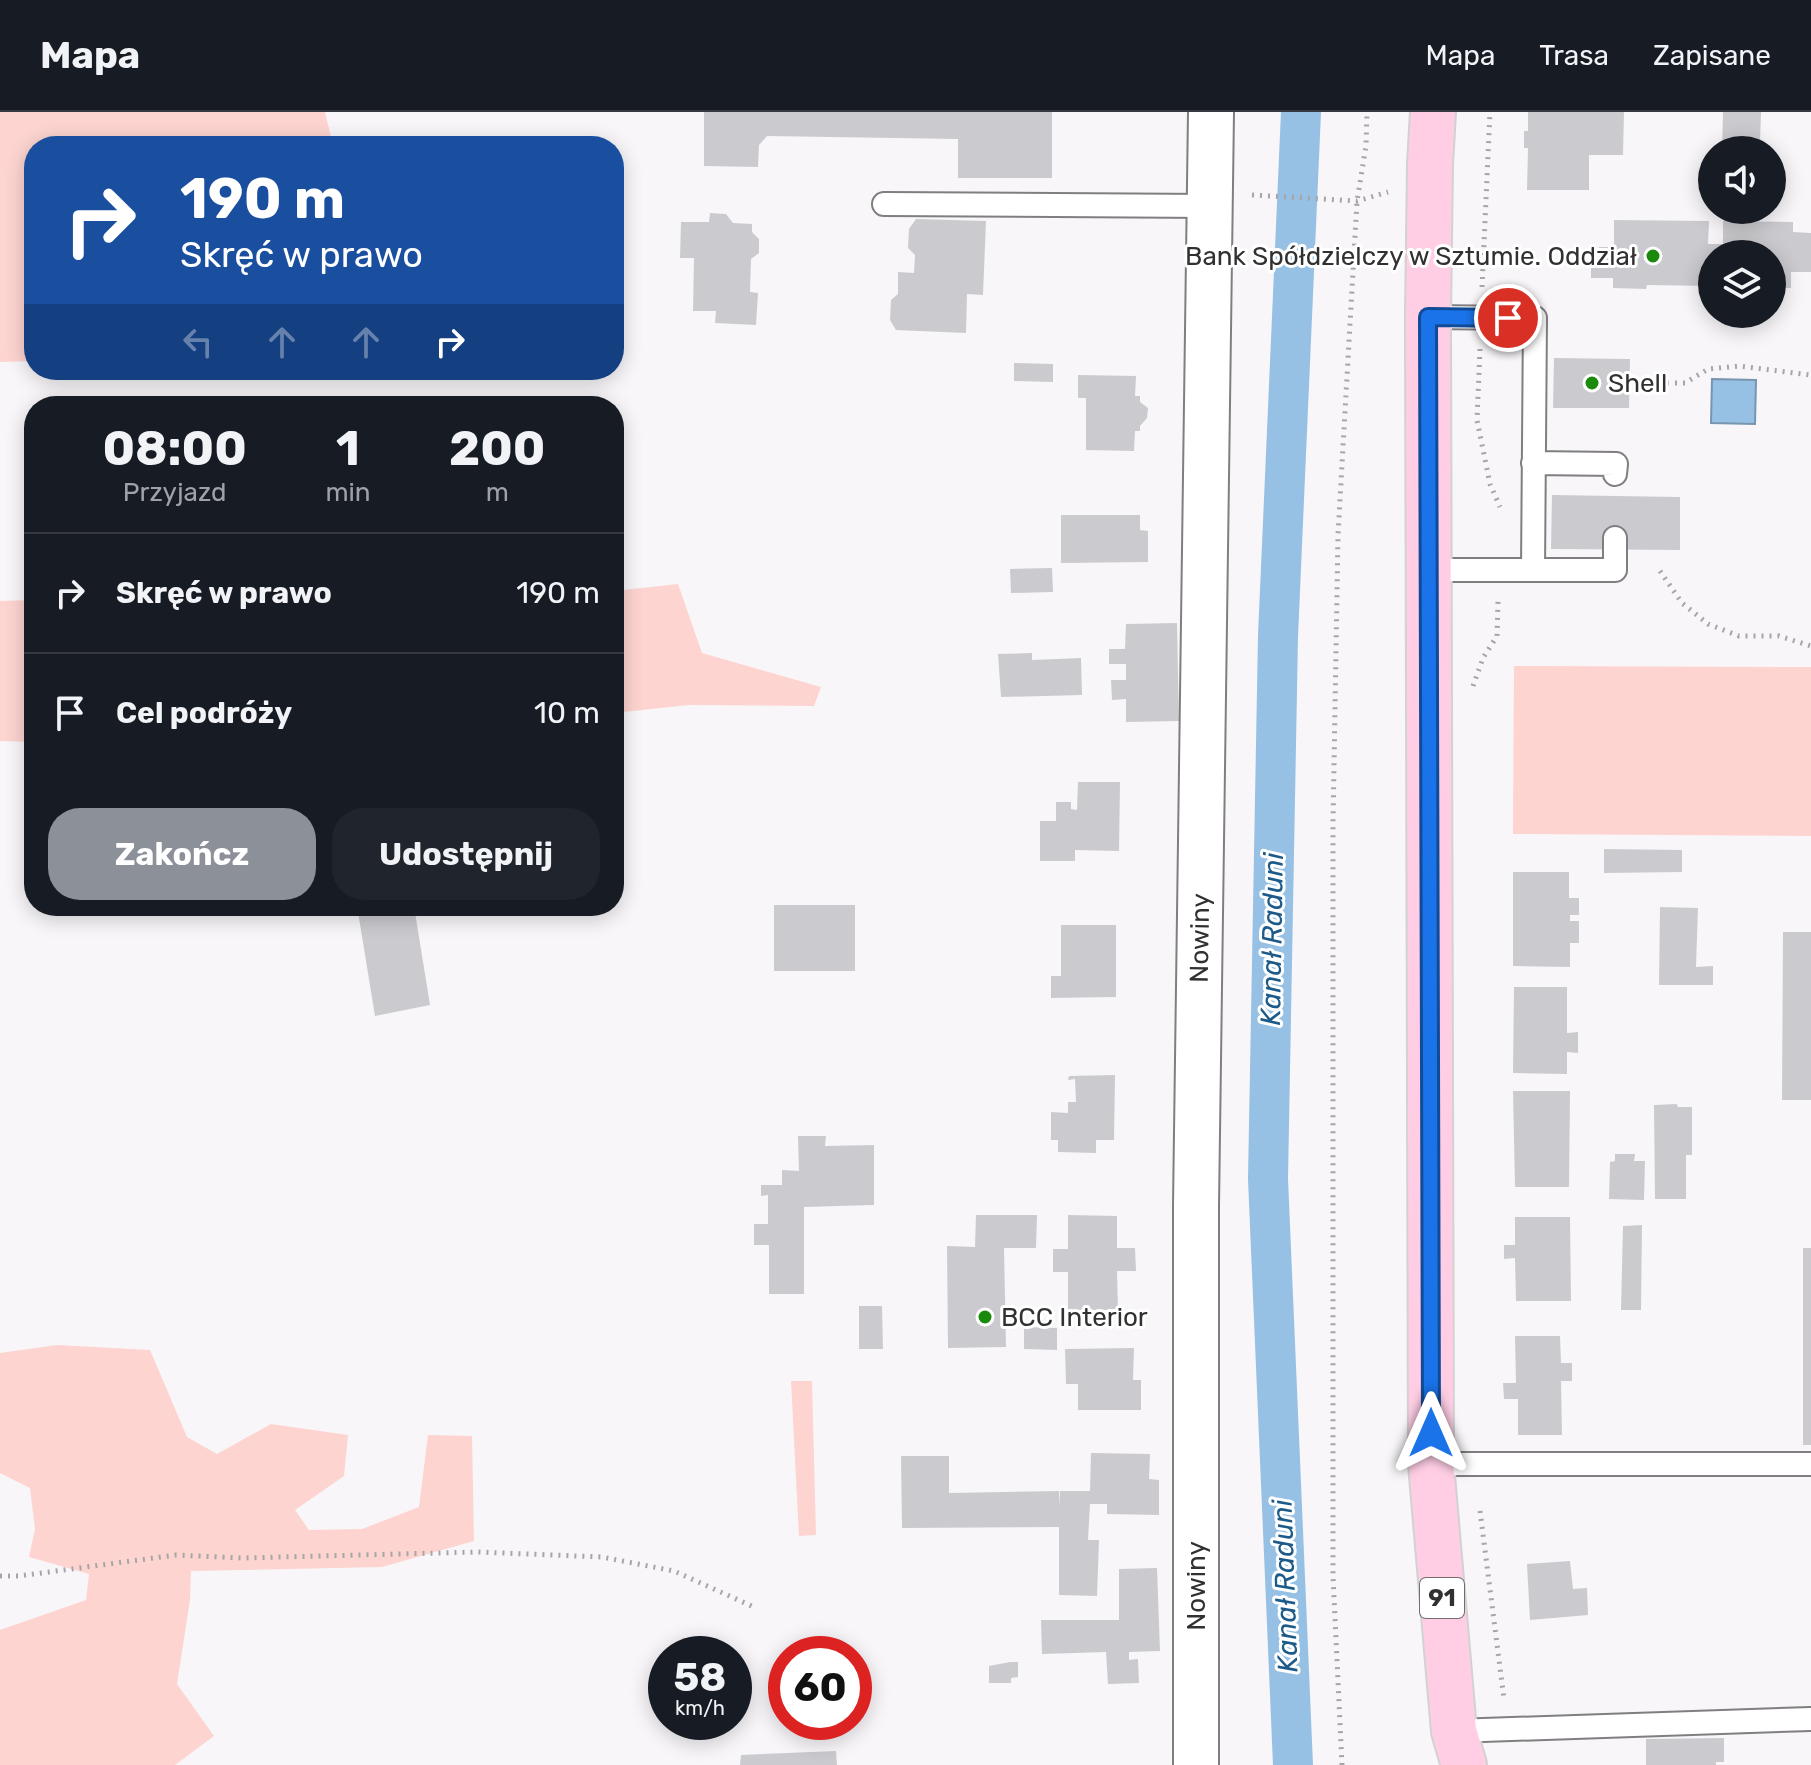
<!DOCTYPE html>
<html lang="pl">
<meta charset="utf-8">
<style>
body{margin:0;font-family:Rubik,sans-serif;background:#20242c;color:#f1f3f6;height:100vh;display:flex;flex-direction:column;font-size:30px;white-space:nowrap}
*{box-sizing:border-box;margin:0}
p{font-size:26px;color:#9ea1a6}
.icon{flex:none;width:44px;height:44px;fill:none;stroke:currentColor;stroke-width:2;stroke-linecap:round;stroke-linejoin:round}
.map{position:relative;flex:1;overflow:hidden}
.sheet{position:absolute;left:24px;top:284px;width:600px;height:520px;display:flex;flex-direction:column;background:#171b24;border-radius:32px;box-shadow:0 4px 20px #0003}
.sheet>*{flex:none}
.hud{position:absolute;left:24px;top:24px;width:600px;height:244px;border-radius:32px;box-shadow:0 4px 20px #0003;background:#1a4fa0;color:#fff;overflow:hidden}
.controls{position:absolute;left:1698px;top:24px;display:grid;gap:16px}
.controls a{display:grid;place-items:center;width:88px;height:88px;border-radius:50%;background:#171b24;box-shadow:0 4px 20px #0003;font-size:40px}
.speed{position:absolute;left:648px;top:1524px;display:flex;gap:16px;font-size:40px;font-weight:700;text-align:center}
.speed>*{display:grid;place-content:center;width:104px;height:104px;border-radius:50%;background:#171b24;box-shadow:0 4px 20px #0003;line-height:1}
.speed small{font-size:20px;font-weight:400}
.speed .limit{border:12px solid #d22;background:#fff;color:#111}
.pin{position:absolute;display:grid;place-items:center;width:68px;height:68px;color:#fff;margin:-34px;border:4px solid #fff;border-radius:50%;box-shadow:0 2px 8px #0007}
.me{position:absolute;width:88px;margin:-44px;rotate:0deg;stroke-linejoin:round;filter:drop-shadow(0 0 6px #0008)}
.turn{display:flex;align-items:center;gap:28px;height:168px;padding:0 24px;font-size:36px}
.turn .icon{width:104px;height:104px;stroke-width:2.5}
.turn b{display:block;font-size:56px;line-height:68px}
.lanes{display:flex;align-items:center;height:76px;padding:0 24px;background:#0003;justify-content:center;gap:40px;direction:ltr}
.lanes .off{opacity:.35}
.eta{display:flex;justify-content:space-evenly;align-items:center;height:136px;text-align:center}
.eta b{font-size:48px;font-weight:700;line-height:56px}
.action{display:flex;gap:16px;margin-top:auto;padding:16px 24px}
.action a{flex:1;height:92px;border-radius:32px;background:#8c9099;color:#fff;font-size:32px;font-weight:700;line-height:92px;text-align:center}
.action a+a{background:#20242c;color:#f1f3f6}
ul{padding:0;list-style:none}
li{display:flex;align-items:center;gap:24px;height:120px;padding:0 24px;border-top:2px solid #363941}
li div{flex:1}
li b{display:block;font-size:30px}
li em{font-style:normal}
header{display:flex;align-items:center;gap:48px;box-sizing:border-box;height:112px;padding:0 40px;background:#171b24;border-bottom:2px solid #363941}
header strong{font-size:38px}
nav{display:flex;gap:44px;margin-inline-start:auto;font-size:28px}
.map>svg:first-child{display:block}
</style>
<header>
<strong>Mapa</strong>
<nav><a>Mapa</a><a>Trasa</a><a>Zapisane</a></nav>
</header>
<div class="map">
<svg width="1811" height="1653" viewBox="0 0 1811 1653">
<rect width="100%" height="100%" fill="#f8f6f9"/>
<path fill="#fdd4d0" d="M0,0H325L333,34H34V249L0,250Z
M678,472L702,541L821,575L814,594L689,593L614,601V479Z
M34,488V630L0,629V489Z
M1514,554L1811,555V724L1513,722Z
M57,1233L150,1238L187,1325L217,1342L271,1312L348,1323L344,1364L295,1398L309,1418L362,1417L419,1395L428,1323L472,1324L474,1429L382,1455L191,1459L190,1488L177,1572L214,1624L175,1653H0V1518L86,1488L89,1462L29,1445L35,1417L30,1376L0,1361V1241Z
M791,1269H812L816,1423L799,1424Z"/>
<path fill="#96c0e4" stroke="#7895af" stroke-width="2" d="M1712,267L1756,268L1755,312L1711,311Z"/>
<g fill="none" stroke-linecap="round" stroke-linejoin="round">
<path stroke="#96c0e4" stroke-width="40" d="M1293,1653L1268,1067L1278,524L1301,0"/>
</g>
<path fill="#cbcbcf" d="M704,0H1052V66H958V27L767,24L759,33L758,55L704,54Z
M1528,0H1624L1623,43H1589V78H1527L1528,36H1524V19H1528Z
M1723,0H1761L1760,32L1753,38H1722Z
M710,101L726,102L733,111L752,112V120L759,127V141L751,147L750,180L758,181L756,213L715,211L716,199H693L694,146H680L681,110H709Z
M916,107L986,109L983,183L967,182L966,221L896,218L890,208L891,188L898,182V160L914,161L915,143L908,136L909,117Z
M1614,108L1709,109L1708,132H1723V109L1793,110V120L1811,121V160H1791V176H1772V142H1712V174L1647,173L1646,177L1613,176V166H1591V152H1599V135H1614Z
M1554,246L1630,247L1629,296H1553Z
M1014,251L1053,252V270L1014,269Z
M1078,263L1136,264L1135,284H1140V290L1148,296L1147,306L1140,314V319H1135L1134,339L1086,338V286H1078Z
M1552,383L1680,385V438L1551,437Z
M1061,403H1140V418L1148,419V450L1061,451Z
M1052,456L1053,480L1011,481L1010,457Z
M1177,511L1179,609L1126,610V587L1112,588L1111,568H1126V552H1109V537H1125L1126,512Z
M1032,541V548L1081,546L1082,583L1001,585L998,542Z
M1078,670H1120L1119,739L1075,738V749H1040V709H1056V690H1071V697L1077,698Z
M1604,737L1682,738V760L1604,761Z
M1513,760H1569V786H1579V803H1570V809H1579V831H1570V855L1513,854Z
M774,793H855V859H774Z
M357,794H414L430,893L375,904Z
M1660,795L1698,796L1696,855L1713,854V873H1659Z
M1061,813H1116V885L1051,886V864H1061Z
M1783,820H1811V988H1782Z
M1514,875H1567V921L1578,920V941L1567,940V962L1513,961Z
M1115,963L1114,1028H1096V1041L1058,1040V1028H1051V1000L1068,1001V990H1076L1075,967L1068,968L1069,964Z
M1513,979H1570L1569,1075H1515Z
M1677,992L1678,995H1692V1043H1686V1087H1655L1654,993Z
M798,1024H826L825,1034L874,1033V1093L804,1095V1182H769V1133H754V1112H768V1083L761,1084V1073H782V1058L799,1059Z
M1615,1042H1635L1634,1049H1645L1644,1088L1609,1087L1610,1050L1615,1049Z
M976,1103H1037L1036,1136H1004L1006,1235L948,1236L947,1134L975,1135Z
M1068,1103L1117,1104V1136H1135L1136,1159H1117L1118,1198H1068V1160H1053V1137H1068Z
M1515,1105H1570L1571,1189H1516L1515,1146L1504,1147V1133H1515Z
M1642,1113L1641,1198H1621L1623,1114Z
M1803,1136H1811V1333H1803Z
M859,1194H882L883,1237H859Z
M1024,1215L1057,1216V1238L1024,1237Z
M1515,1224H1560L1561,1251H1572V1269H1561L1562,1323H1518V1287H1504L1503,1271H1516Z
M1134,1236L1133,1268H1141V1298H1078V1272H1066L1065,1237Z
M1091,1341L1150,1342L1149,1367L1159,1368V1403L1107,1402V1392H1090L1088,1428H1099L1097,1484L1059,1483V1415L902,1416L901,1344H949V1381L1059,1379L1060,1395V1379H1090Z
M1570,1449L1573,1477L1587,1476L1588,1503L1530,1508L1527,1452Z
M1157,1456L1160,1539L1129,1540V1548L1138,1547L1139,1571L1108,1572L1106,1540L1042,1542L1041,1508H1119V1457Z
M1010,1550H1018V1565L1011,1566V1571H989V1554Z
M1724,1626V1650H1716V1653H1646V1627Z
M836,1639L837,1653H740L741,1643Z"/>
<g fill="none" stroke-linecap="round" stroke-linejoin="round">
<g stroke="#807e81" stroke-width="26">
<path id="service" d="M884,92L1210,94
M1428,205L1535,206L1533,458
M1533,351L1616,352L1615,362
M1428,458H1615V426
M1431,1352H1811
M1454,1619L1811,1607"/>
</g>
<g stroke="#807e81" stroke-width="48">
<path id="minor" d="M1196,1653V1094L1211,0"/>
</g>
<g stroke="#d2d2d2" stroke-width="48">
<path id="primary" d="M1433,0L1430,52L1428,205L1431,1352L1454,1619L1464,1653"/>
</g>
<path stroke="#a6a5a7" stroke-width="5" stroke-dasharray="2 6" stroke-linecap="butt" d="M1252,83L1357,89L1388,80
M1482,175L1490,0
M1480,237L1477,308L1490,372L1500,395
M1651,271H1685L1708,257L1739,254L1811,263
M1660,459L1682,491L1708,512L1739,524H1779L1811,534
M1473,574L1483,546L1497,524L1498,489
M1480,1399L1504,1587
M0,1464H19L176,1443L242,1446L478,1440L602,1445L674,1459L756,1496
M1342,1653L1333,1464V712L1338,423L1357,89L1366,34L1367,0"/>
<use href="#service" stroke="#fff" stroke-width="22"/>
<use href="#minor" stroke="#fff" stroke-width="44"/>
<use href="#primary" stroke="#ffcee5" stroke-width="44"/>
</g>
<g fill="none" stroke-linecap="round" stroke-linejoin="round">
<g stroke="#114b97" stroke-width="20">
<path id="route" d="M1431,1321L1428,205L1508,206"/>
</g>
<use href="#route" stroke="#1a73e8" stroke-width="14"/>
</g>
<g fill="#198a0b" stroke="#fff" stroke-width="3">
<circle cx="1653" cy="144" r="8"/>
<circle cx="1592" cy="271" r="8"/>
<circle cx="985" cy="1205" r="8"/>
</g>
<g text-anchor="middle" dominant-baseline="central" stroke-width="6" stroke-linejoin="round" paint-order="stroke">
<rect fill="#fff" stroke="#6f6f70" stroke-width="2" x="1420" y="1466" width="44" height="40" rx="6"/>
<g font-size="24" font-weight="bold" fill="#313132">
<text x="1442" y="1486">91</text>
</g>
<g font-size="26" fill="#313132" stroke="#fff" text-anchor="start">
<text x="1637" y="144" text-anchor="end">Bank Spółdzielczy w Sztumie. Oddział</text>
<text x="1608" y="271">Shell</text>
<text x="1001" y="1205">BCC Interior</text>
</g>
<g font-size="26" fill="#313132" stroke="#fff">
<text transform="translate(1200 826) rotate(-89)">Nowiny</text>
<text transform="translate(1196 1474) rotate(-90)">Nowiny</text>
</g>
<g font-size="28" font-style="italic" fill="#1c5a89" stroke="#fff">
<text transform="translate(1272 827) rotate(-89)">Kanał Raduni</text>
<text transform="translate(1285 1474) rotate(-92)">Kanał Raduni</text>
</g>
</g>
</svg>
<div class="controls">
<a><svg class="icon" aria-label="sound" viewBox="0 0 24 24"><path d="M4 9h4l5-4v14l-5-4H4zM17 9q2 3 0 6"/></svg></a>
<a><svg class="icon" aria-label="layers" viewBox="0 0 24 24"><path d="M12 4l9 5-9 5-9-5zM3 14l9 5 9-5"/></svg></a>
</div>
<div class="speed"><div>58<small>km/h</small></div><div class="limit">60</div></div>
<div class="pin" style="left:1508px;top:206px;background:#d93025"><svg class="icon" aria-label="arrive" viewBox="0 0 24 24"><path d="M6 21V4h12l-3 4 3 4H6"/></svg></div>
<svg class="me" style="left:1431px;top:1321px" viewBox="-20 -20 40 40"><path d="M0-17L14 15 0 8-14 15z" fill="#1a73e8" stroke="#fff" stroke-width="4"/></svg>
<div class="hud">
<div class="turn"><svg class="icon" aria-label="right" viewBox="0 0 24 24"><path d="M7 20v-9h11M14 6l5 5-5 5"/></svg><div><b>190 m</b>Skręć w prawo</div></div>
<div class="lanes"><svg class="icon off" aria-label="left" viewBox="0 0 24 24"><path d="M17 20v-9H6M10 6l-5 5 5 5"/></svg><svg class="icon off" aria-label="ahead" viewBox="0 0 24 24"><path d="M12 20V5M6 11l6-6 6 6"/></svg><svg class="icon off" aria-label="ahead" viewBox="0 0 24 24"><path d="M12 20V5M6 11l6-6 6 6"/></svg><svg class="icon" aria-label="right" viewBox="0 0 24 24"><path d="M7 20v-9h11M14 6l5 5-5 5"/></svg></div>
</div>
<section class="sheet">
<div class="eta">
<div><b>08:00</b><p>Przyjazd</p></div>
<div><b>1</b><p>min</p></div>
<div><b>200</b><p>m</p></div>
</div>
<ul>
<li><svg class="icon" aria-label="right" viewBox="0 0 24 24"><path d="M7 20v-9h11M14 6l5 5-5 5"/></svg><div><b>Skręć w prawo</b></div><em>190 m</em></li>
<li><svg class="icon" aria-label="arrive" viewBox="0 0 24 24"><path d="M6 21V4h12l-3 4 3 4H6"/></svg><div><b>Cel podróży</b></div><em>10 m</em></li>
</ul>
<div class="action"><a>Zakończ</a><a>Udostępnij</a></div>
</section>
</div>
